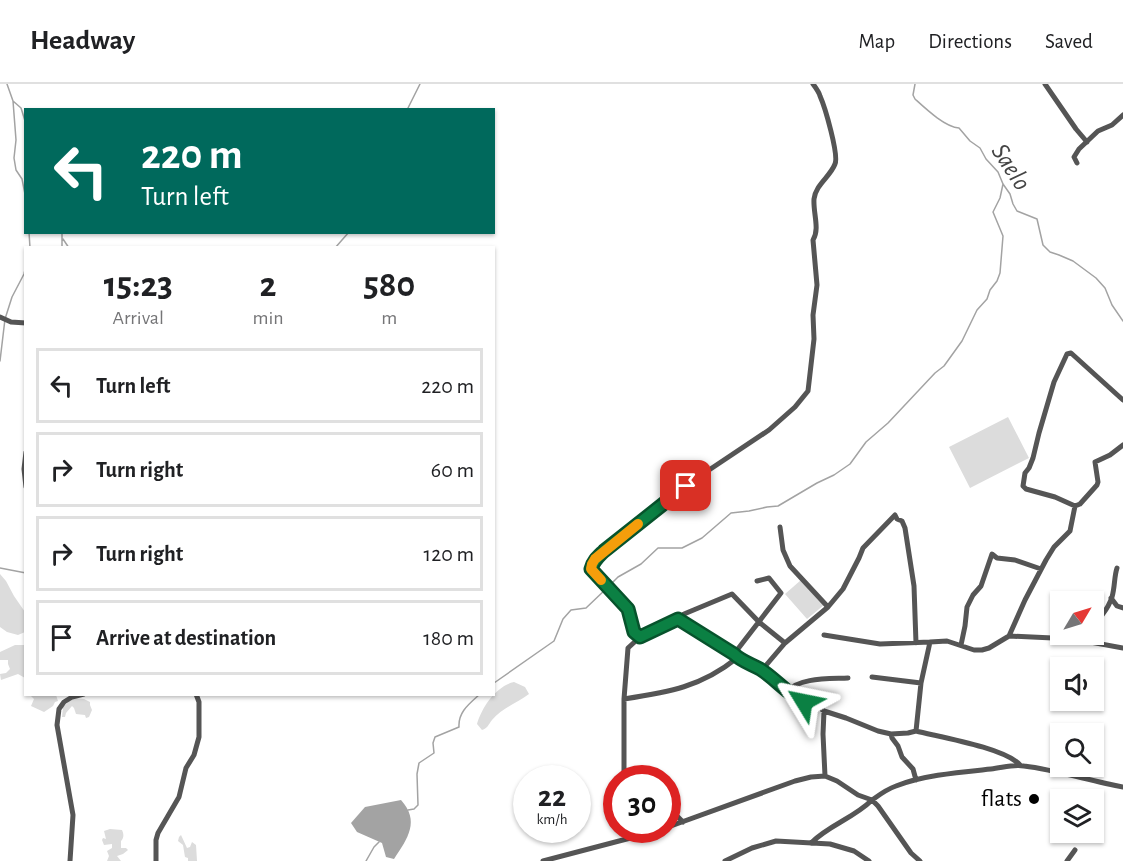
<!DOCTYPE html>
<style>
body{margin:0;font-family:"Alegreya Sans",sans-serif;background:#f2f2f2;color:#202124;height:100vh;display:flex;flex-direction:column;font-size:22px;white-space:nowrap}
*{box-sizing:border-box;margin:0}
p{font-size:20px;color:#757577}
.icon{flex:none;width:33px;height:33px;fill:none;stroke:currentColor;stroke-width:2;stroke-linecap:round;stroke-linejoin:round}
.map{position:relative;flex:1;overflow:hidden}
.sheet{position:absolute;left:24px;top:162px;width:471px;height:450px;display:flex;flex-direction:column;background:#fff;border-radius:0px;box-shadow:0 2px 4px #0004}
.sheet>*{flex:none}
.guide{position:absolute;left:24px;top:24px;width:471px;height:126px;border-radius:0px;box-shadow:0 2px 4px #0004;background:#00695c;color:#fff;overflow:hidden}
.needle{width:39px;rotate:52deg}
.buttons{position:absolute;left:1050px;top:507px;display:grid;gap:12px}
.buttons a{display:grid;place-items:center;width:54px;height:54px;border-radius:0px;background:#fff;box-shadow:0 2px 4px #0004;font-size:30px}
.speed{position:absolute;left:513px;top:681px;display:flex;gap:12px;font-size:30px;font-weight:700;text-align:center}
.speed>*{display:grid;place-content:center;width:78px;height:78px;border-radius:50%;background:#fff;box-shadow:0 2px 4px #0004;line-height:1}
.speed small{font-size:15px;font-weight:400}
.speed .limit{border:9px solid #d22;background:#fff;color:#111}
.pin{position:absolute;display:grid;place-items:center;width:51px;height:51px;color:#fff;margin:-26px;border-radius:12px;box-shadow:0 3px 9px #0006}
.me{position:absolute;width:66px;margin:-33px;rotate:305deg;stroke-linejoin:round;filter:drop-shadow(0 0 4px #0008)}
.turn{display:flex;align-items:center;gap:21px;height:126px;padding:0 18px;font-size:27px}
.turn .icon{width:78px;height:78px;stroke-width:2.5}
.turn b{display:block;font-size:42px;line-height:51px}
.eta{display:flex;justify-content:space-evenly;align-items:center;height:102px;text-align:center}
.eta b{font-size:36px;font-weight:700;line-height:42px}
ul{padding:0;list-style:none}
li{display:flex;align-items:center;gap:18px;height:75px;margin:0 12px 9px;padding:0 6px;border:3px solid #e0e0e0;border-radius:0px}
li div{flex:1}
li b{display:block;font-size:22px}
li em{font-style:normal}
header{display:flex;align-items:center;gap:36px;box-sizing:border-box;height:84px;padding:0 30px;background:#fff;border-bottom:2px solid #e0e0e0}
header strong{font-size:28px}
nav{display:flex;gap:33px;margin-inline-start:auto;font-size:21px}
.map>svg:first-child{display:block}
</style>
<header>
<strong>Headway</strong>
<nav><a>Map</a><a>Directions</a><a>Saved</a></nav>
</header>
<div class="map">
<svg width="1123" height="777" viewBox="0 0 1123 777">
<rect width="100%" height="100%" fill="#fff"/>
<path fill="#dcdcdc" d="M1008,333L1029,374L970,404L949,363Z
M0,490L6,497L14,512L25,528V548L18,551L7,548L0,543Z
M801,496L824,521L807,535L785,510Z
M15,561H25V594L18,590L1,596L0,590L6,589L10,585L8,580V576H0V568Z
M514,598L525,603L529,610C517,619 502,624 492,636C488,641 488,644 482,646L477,640C482,623 496,602 514,598Z
M32,611H56L58,617L55,618L53,622L44,628L31,622L34,615L31,612Z
M73,614L84,615L90,618V621L92,626L89,633L86,634L85,631L76,630L74,624L72,622L66,629L65,633H62L63,623Z
M110,745L122,746C124,750 124,754 121,757V764H126L128,766L123,770L117,772L121,777H107L109,772L107,767L112,764V760L104,761L102,756L103,754L106,755L104,747Z
M181,751L187,764L190,763L192,758L196,761L197,777H188V774L185,773L183,761L178,757L179,753Z"/>
<path fill="#a3a3a3" d="M401,716C420,737 408,754 394,775L386,773L382,759L357,748L351,739L365,723Z"/>
<g fill="none" stroke-linecap="round" stroke-linejoin="round">
<path stroke="#a3a3a3" stroke-width="1.5" d="M7,0L13,17L21,24L26,40
M915,0L913,11L915,15C926,25 945,43 959,44L970,57L980,64L986,75L998,88L1003,100L1010,110L1013,120L1017,127L1037,135L1043,161L1050,168L1059,171L1073,177L1096,194L1105,204L1112,221L1123,237
M13,17L16,56L14,74L16,86L22,95L26,115
M407,26L420,0
M29,148L30,164
M63,155L69,164
M62,164V148
M335,164L349,148
M0,277L5,235L12,213L24,190L26,182
M0,484L26,489
M610,501L618,493L641,480L658,464H682L702,454L731,429L749,427L767,423L778,422L817,399L834,391L850,380L866,358L888,339L935,289L944,282L962,257L977,226L987,215L990,206L997,197L1000,189L1003,152L993,128L1000,114L1003,100
M494,599L554,557L563,535L571,526L586,524L607,504
M408,726L414,725L418,721L417,690L419,679L434,669L433,659L435,653L459,643C458,628 469,620 480,610
M366,777L374,763L379,758"/>
<path stroke="#555" stroke-width="5" d="M813,0C816,4 819,8 820,12C825,23 839,71 835,80C830,93 816,100 814,115C813,129 820,145 813,156L817,201L813,231L814,255L808,307L795,323L769,346L703,390L669,414L604,467C598,473 593,477 591,485L598,494L607,501L617,516L628,525L635,548L640,553L678,535L734,570L737,574L762,586L793,613L817,622L824,627L846,634L878,647L891,650L908,649L916,647C940,653 1005,664 1020,681
M1045,0L1076,45L1087,58
M1077,79L1074,73L1079,65L1098,47L1112,41L1123,31
M0,233L11,238L26,239
M26,368L24,385L26,403
M1075,422L1055,413L1026,405L1023,402L1025,389L1029,384L1033,374L1039,349L1054,298L1067,270L1071,269L1123,316
M780,443L783,466L790,482L828,523
M1111,514L1117,522L1123,524
M1055,529L1060,535
M678,535L684,530L732,510L759,538L785,559
M824,551L880,560L930,558
M1009,552L1074,555L1123,564
M1096,558C1092,532 1105,535 1112,513C1115,503 1114,493 1117,484
M961,561L965,542L967,523L973,511L981,502L992,470L997,474L1015,476L1041,485
M734,570L781,509L769,494L757,497
M762,586L785,559L828,523L843,505L859,474L863,464L895,431L897,435L902,437L905,444L914,502L916,559
M872,593L921,599
M787,608C798,593 831,595 848,594
M624,615C669,608 701,603 737,574
M824,627L823,650L825,692
M916,647L921,599L930,558L947,557L974,566H982L989,564L1009,552L1025,516L1046,476L1054,463L1070,447L1075,422L1080,420L1097,401L1098,398L1095,378L1110,371L1123,361
M891,650L892,654L898,662L902,673L913,685L916,696
M624,694V615L628,564L640,553
M668,731L678,733L683,738
M668,743L795,697L811,693L825,692L837,697L858,711L872,716C879,711 887,705 896,702C923,691 962,688 991,685C1002,684 1013,680 1024,682C1057,686 1090,697 1123,703
M811,759C829,741 854,734 872,716L878,722L911,769L920,777
M70,777L73,731L57,641L59,625L64,618L72,613L84,610
M156,777V756L158,749L179,713L186,684L194,671L199,653V618L196,610
M543,777L661,746
M725,777L752,764L776,757L830,760L854,767L869,777
M1067,777L1075,766"/>
</g>
<g fill="none" stroke-linecap="round" stroke-linejoin="round">
<g stroke="#07532c" stroke-width="15">
<path id="route" d="M686,402L604,467C598,473 593,477 591,485L628,525L634,548L640,553L678,535L734,570C741,577 751,580 760,585C776,595 787,610 804,618"/>
</g>
<use href="#route" stroke="#0b8043" stroke-width="10"/>
<path stroke="#f59e0b" stroke-width="10" d="M601,496L591,485L592,480L595,475L638,440"/>
</g>
<circle fill="#000" stroke="#fff" stroke-width="2" cx="1034" cy="715" r="6"/>
<g text-anchor="middle" dominant-baseline="central" stroke-width="6" stroke-linejoin="round" paint-order="stroke">
<g font-size="24" fill="#000" stroke="#fff" text-anchor="end">
<text x="1022" y="715">flats</text>
</g>
<g font-size="26" font-style="italic" fill="#444" stroke="#fff">
<text transform="translate(1011 83) rotate(57)">Saelo</text>
</g>
</g>
</svg>
<div class="buttons">
<a><svg class="needle" viewBox="-14 -14 28 28"><path d="M0-13l5 13h-10z" fill="#e53935"/><path d="M0 13l5-13h-10z" fill="#757577"/></svg></a>
<a><svg class="icon" aria-label="sound" viewBox="0 0 24 24"><path d="M4 9h4l5-4v14l-5-4H4zM17 9q2 3 0 6"/></svg></a>
<a><svg class="icon" aria-label="search" viewBox="0 0 24 24"><circle cx="10" cy="10" r="6"/><path d="M15 15l6 6"/></svg></a>
<a><svg class="icon" aria-label="layers" viewBox="0 0 24 24"><path d="M12 4l9 5-9 5-9-5zM3 14l9 5 9-5"/></svg></a>
</div>
<div class="speed"><div>22<small>km/h</small></div><div class="limit">30</div></div>
<div class="pin" style="left:686px;top:402px;background:#d93025"><svg class="icon" aria-label="arrive" viewBox="0 0 24 24"><path d="M6 21V4h12l-3 4 3 4H6"/></svg></div>
<svg class="me" style="left:804px;top:618px" viewBox="-20 -20 40 40"><path d="M0-17L14 15 0 8-14 15z" fill="#0b8043" stroke="#fff" stroke-width="4"/></svg>
<div class="guide">
<div class="turn"><svg class="icon" aria-label="left" viewBox="0 0 24 24"><path d="M17 20v-9H6M10 6l-5 5 5 5"/></svg><div><b>220 m</b>Turn left</div></div>
</div>
<section class="sheet">
<div class="eta">
<div><b>15:23</b><p>Arrival</p></div>
<div><b>2</b><p>min</p></div>
<div><b>580</b><p>m</p></div>
</div>
<ul>
<li><svg class="icon" aria-label="left" viewBox="0 0 24 24"><path d="M17 20v-9H6M10 6l-5 5 5 5"/></svg><div><b>Turn left</b></div><em>220 m</em></li>
<li><svg class="icon" aria-label="right" viewBox="0 0 24 24"><path d="M7 20v-9h11M14 6l5 5-5 5"/></svg><div><b>Turn right</b></div><em>60 m</em></li>
<li><svg class="icon" aria-label="right" viewBox="0 0 24 24"><path d="M7 20v-9h11M14 6l5 5-5 5"/></svg><div><b>Turn right</b></div><em>120 m</em></li>
<li><svg class="icon" aria-label="arrive" viewBox="0 0 24 24"><path d="M6 21V4h12l-3 4 3 4H6"/></svg><div><b>Arrive at destination</b></div><em>180 m</em></li>
</ul>
</section>
</div>
